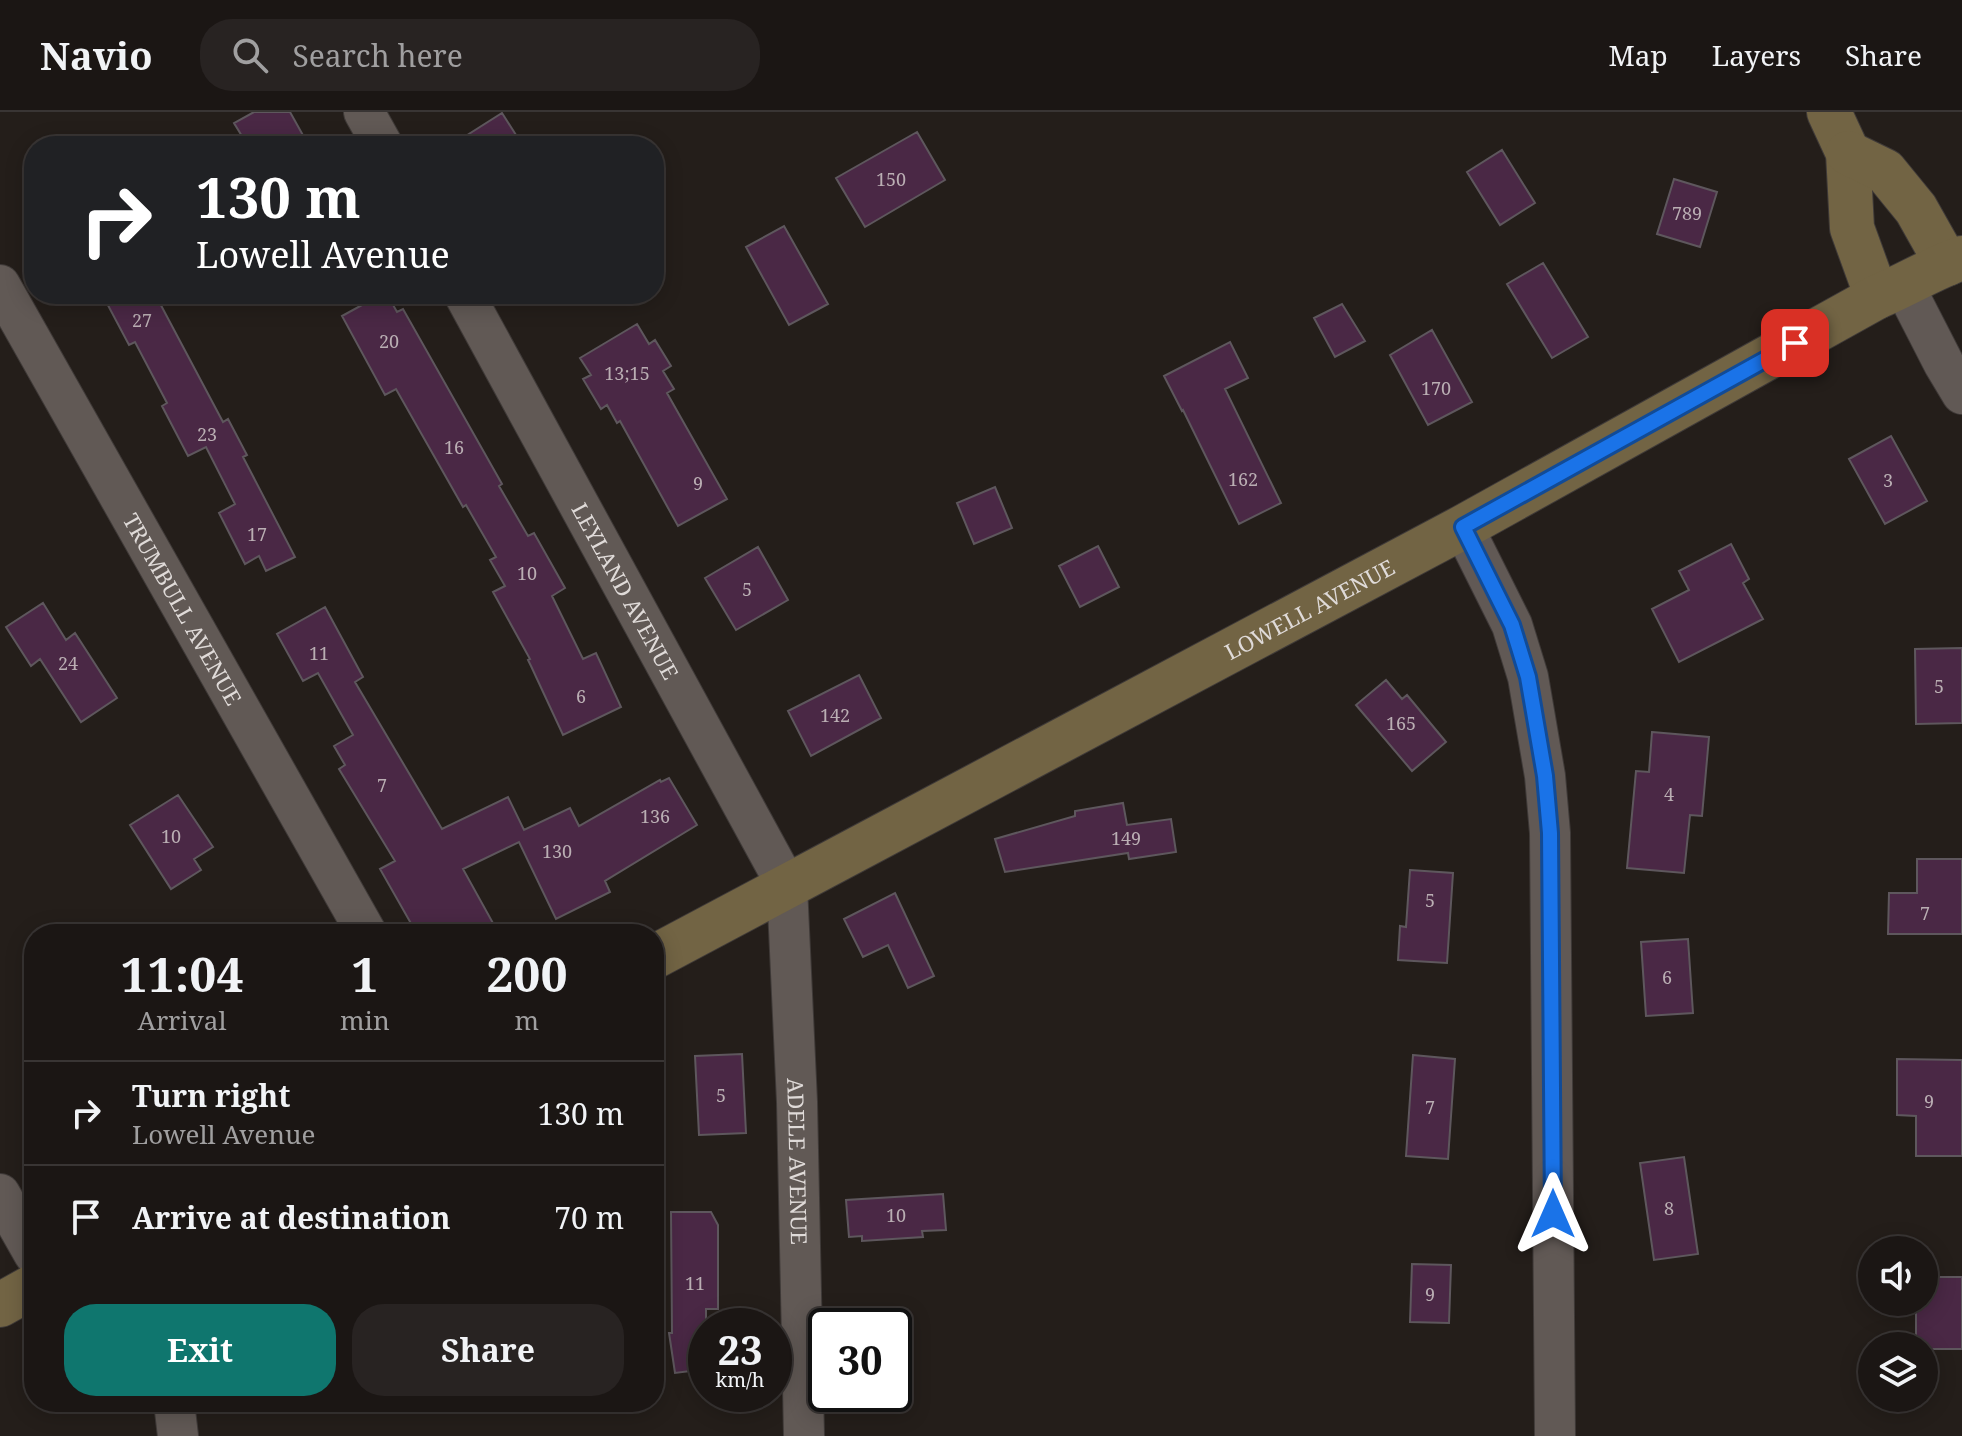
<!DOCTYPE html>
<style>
body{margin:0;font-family:"Noto Serif",serif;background:#282322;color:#f1f3f6;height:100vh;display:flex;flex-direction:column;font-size:30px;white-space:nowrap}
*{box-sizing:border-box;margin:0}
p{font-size:26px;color:#a09fa0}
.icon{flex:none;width:44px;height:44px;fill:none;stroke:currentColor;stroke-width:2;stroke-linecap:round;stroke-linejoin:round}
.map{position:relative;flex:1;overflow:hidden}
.details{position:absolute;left:24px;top:812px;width:640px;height:488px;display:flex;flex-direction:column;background:#1b1614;border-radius:32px;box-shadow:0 4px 20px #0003,0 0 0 2px #393534}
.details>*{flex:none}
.hud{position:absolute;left:24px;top:24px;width:640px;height:168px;border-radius:32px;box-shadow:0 4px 20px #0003,0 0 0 2px #393534;background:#202124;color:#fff;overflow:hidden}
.fabs{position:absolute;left:1858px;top:1124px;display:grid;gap:16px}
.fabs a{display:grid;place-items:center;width:80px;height:80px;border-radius:50%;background:#1b1614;box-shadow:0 4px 20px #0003,0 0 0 2px #393534;font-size:40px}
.speed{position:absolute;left:688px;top:1196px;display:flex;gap:16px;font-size:40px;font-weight:700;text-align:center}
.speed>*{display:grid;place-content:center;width:104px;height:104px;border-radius:50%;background:#1b1614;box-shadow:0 4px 20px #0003,0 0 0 2px #393534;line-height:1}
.speed small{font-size:20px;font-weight:400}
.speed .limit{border:4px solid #111;border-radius:12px;background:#fff;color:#111}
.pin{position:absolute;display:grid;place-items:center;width:68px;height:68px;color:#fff;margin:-34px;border-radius:16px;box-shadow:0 4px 12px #0006}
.me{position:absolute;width:88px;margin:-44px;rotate:0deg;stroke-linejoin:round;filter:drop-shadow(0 0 6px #0008)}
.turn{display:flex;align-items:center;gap:28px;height:168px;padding:0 40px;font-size:36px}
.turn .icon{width:104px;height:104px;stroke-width:2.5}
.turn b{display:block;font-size:56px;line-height:68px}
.eta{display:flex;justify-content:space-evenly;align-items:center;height:136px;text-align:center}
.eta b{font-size:48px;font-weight:700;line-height:56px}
.cta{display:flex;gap:16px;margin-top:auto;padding:16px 40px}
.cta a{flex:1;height:92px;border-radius:32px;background:#0f766e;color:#fff;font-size:32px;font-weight:700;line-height:92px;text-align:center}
.cta a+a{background:#282322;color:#f1f3f6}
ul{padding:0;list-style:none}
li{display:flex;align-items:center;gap:24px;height:104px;padding:0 40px;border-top:2px solid #393534}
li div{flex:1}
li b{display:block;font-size:30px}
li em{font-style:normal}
header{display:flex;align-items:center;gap:48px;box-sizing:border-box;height:112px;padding:0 40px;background:#1b1614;border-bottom:2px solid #393534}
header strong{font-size:38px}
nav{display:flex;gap:44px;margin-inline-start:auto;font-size:28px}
.search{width:560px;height:72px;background:#282322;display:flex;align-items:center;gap:20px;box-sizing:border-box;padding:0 28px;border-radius:32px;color:#a09fa0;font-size:30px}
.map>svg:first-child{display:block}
</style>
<header>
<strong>Navio</strong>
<div class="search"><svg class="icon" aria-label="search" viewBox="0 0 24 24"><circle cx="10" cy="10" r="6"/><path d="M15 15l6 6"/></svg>Search here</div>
<nav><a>Map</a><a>Layers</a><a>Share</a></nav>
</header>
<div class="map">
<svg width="1962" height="1324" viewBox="0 0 1962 1324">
<rect width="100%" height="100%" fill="#241e1a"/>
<path fill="#4a2845" stroke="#5e575d" stroke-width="2" d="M254,0H290L309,34H248L234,11Z
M502,1L523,34H450Z
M917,20L945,68L865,115L836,66Z
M1502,38L1535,91L1500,113L1467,60Z
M1674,67L1717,80L1700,135L1657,122Z
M784,114L828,192L789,213L746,135Z
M1543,151L1588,225L1552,246L1507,172Z
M102,182H155L223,310L228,307L247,343L243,345L295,445L266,459L259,444L245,452L219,401L235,392L206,335L188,344L162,294L167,291L135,230L129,233Z
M382,182H387L397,200L403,197L502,372L499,374L528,424L534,421L565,476L552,484L583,547L596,541L621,595L563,623L531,554L528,548L530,547L493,480L505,474L490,448L496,445L466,393L463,395L396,277L385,283L342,204Z
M1342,192L1365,229L1335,245L1314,206Z
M637,212L649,232L655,228L671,254L663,259L674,277L667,281L727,387L678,414L620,309L617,311L607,293L601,297L583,267L591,263L580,246Z
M1432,218L1472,290L1428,313L1390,243Z
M1230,230L1248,266L1225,277L1281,391L1239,412L1183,298L1182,299L1164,264Z
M1891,324L1927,389L1885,412L1849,347Z
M995,375L1012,416L974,432L957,391Z
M1731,432L1749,467L1743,471L1763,507L1679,550L1652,497L1689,478L1679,459Z
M1098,434L1119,475L1080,495L1059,454Z
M758,435L788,488L736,518L705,466Z
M43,491L66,528L75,521L117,586L81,610L40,547L31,554L6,515Z
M325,495L363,565L355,570L442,717L508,685L524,718L570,696L579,714L660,668L661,670L669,666L697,713L605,769L610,780L556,807L519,730L463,757L499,822H417L380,757L395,749L339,657L345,653L334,634L353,623L318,561L303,569L277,522Z
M1962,536V611L1916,612L1915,537Z
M859,563L881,606L811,644L788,599Z
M1386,568L1402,587L1407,583L1446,630L1412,659L1356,593Z
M1652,620L1709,625L1702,704L1690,703L1684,761L1627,756L1636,659L1649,660Z
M178,683L213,735L194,747L201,758L171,777L130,713Z
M1123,691L1127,713L1171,707L1176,740L1129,747L1128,741L1005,760L995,727L1075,704V699Z
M1917,747H1962V822H1888L1889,781H1917Z
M1410,758L1453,761L1447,851L1398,848L1400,814L1406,815Z
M895,781L934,864L908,876L888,833L863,845L844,807Z
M1688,827L1693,901L1646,904L1641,830Z
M742,942L746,1021L699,1023L695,944Z
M1413,943L1455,947L1448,1047L1406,1044Z
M1897,947L1962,948V1044H1916V1004L1897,1003Z
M1684,1045L1698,1142L1654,1148L1640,1051Z
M943,1082L946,1118L922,1119L923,1125L862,1129V1124L849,1125L846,1088Z
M671,1100H711L718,1113V1197H706V1257L675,1261L669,1221H672Z
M1412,1152L1451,1153L1449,1211L1410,1210Z
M1924,1165H1962V1237H1924V1234H1916V1190H1924Z"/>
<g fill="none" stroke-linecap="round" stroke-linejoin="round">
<g stroke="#3f3a38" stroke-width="42">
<g id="street">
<path d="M364,0L383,34"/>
<path id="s1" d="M0,173L367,822"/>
<path d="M1904,174L1944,252L1962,282"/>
<path id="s2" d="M464,182L787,774L797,990L804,1324"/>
<path d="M1463,415L1512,513L1528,565L1545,664L1550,721L1555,1324"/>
<path d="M0,1082L34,1142"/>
<path d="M174,1290L178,1324"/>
</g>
</g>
<g stroke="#3f3a38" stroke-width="46">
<g id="secondary">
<path d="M1829,0L1848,41L1852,116L1877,185"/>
<path d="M1848,41L1885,59L1916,97L1947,152"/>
<path id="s3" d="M654,845L1463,415L1877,185C1906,173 1933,156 1962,146"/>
<path d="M0,1193L34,1174"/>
</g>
</g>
<use href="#street" stroke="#615955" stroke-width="40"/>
<use href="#secondary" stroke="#726444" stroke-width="44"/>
</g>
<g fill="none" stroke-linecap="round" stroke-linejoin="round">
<g stroke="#114b97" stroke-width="20">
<path id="route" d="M1553,1102L1550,721L1545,664L1528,565L1512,513L1463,415L1795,231"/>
</g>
<use href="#route" stroke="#1a73e8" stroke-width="14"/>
</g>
<g text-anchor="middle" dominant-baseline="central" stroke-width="7" stroke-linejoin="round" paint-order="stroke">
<g font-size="18" fill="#baaeb3">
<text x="891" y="67">150</text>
<text x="1687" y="101">789</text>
<text x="142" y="208">27</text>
<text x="389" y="229">20</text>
<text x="627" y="261">13;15</text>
<text x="1436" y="276">170</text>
<text x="207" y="322">23</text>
<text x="454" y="335">16</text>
<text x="1243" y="367">162</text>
<text x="1888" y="368">3</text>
<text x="698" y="371">9</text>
<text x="257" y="422">17</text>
<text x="527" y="461">10</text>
<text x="747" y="477">5</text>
<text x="319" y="541">11</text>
<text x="68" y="551">24</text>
<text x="1939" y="574">5</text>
<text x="581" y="584">6</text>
<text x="835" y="603">142</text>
<text x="1401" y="611">165</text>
<text x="382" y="673">7</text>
<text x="1669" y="682">4</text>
<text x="655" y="704">136</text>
<text x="171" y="724">10</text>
<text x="1126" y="726">149</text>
<text x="557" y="739">130</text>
<text x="1430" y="788">5</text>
<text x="1925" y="801">7</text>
<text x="1667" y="865">6</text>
<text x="721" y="983">5</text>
<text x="1929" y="989">9</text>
<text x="1430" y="995">7</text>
<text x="1669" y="1096">8</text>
<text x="896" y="1103">10</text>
<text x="695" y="1171">11</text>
<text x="1430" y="1182">9</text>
</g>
<g font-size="22" fill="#dfdad8" stroke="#241e1a">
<text stroke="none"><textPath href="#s2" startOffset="338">LEYLAND AVENUE</textPath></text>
<text stroke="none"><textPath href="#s3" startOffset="742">LOWELL AVENUE</textPath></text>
<text stroke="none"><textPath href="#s1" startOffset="372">TRUMBULL AVENUE</textPath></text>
<text stroke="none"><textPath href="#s2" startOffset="950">ADELE AVENUE</textPath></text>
</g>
</g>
</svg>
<div class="fabs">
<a><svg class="icon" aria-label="sound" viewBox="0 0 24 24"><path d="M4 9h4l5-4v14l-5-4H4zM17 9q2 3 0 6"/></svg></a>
<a><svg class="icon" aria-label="layers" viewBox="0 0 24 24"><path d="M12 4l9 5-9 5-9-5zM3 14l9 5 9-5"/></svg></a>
</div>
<div class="speed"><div>23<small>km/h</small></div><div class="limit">30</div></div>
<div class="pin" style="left:1795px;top:231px;background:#d93025"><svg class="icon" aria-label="arrive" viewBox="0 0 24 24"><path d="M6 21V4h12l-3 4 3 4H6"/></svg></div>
<svg class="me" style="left:1553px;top:1102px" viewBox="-20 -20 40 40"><path d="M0-17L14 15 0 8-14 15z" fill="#1a73e8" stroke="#fff" stroke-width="4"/></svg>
<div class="hud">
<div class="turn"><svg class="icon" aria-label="right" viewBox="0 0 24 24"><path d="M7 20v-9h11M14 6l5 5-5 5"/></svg><div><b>130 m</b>Lowell Avenue</div></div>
</div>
<section class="details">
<div class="eta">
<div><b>11:04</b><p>Arrival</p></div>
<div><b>1</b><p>min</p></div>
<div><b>200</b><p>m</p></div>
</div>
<ul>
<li><svg class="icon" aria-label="right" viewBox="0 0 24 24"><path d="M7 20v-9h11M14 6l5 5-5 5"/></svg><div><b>Turn right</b><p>Lowell Avenue</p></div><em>130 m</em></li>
<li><svg class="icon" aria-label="arrive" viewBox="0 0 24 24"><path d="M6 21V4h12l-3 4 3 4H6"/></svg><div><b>Arrive at destination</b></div><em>70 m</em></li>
</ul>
<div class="cta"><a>Exit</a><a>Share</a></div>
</section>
</div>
